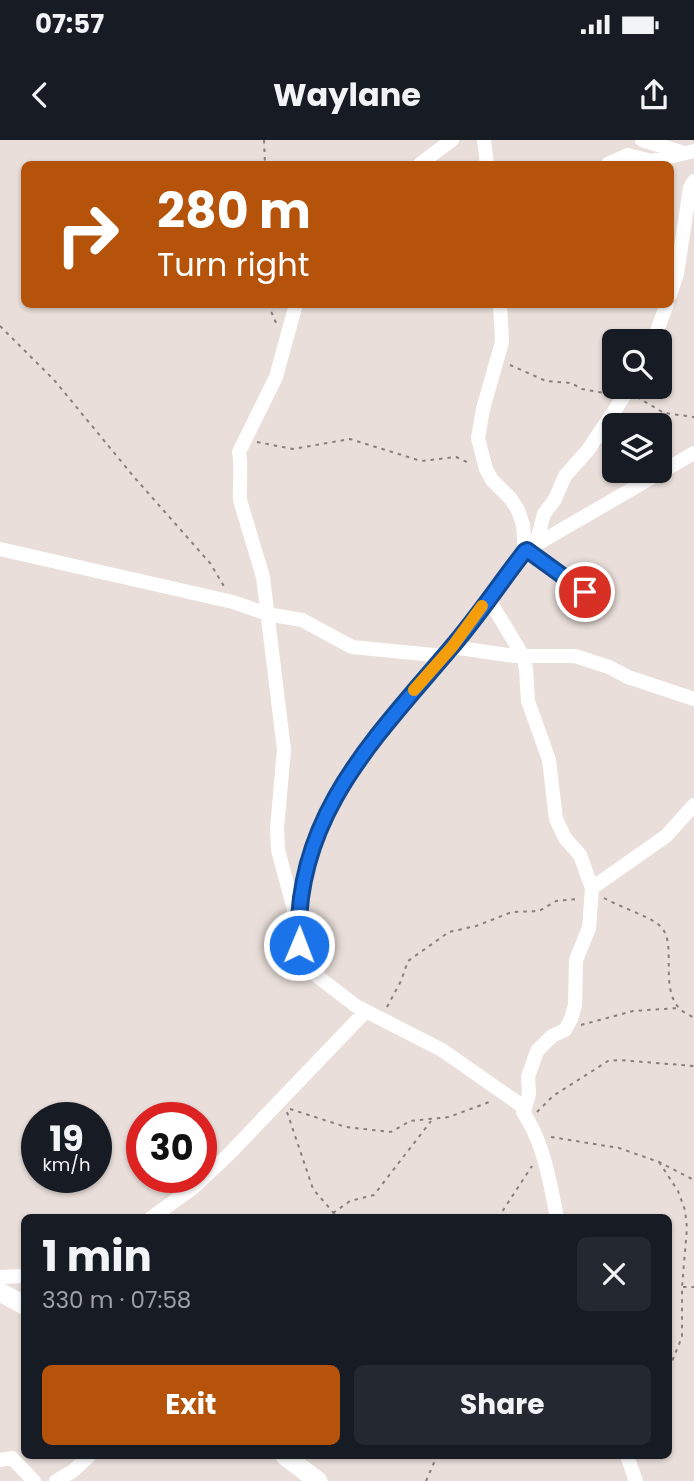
<!DOCTYPE html>
<meta charset="utf-8">
<style>
body{margin:0;font-family:Poppins,sans-serif;background:#242831;color:#f1f3f6;height:100vh;display:flex;flex-direction:column;font-size:26px;white-space:nowrap}
*{box-sizing:border-box;margin:0}
p{font-size:23px;color:#9ea1a6}
.icon{flex:none;width:38px;height:38px;fill:none;stroke:currentColor;stroke-width:2;stroke-linecap:round;stroke-linejoin:round}
.map{position:relative;flex:1;overflow:hidden}
.panel{position:absolute;left:21px;top:1074px;width:651px;height:245px;display:flex;flex-direction:column;background:#171b24;border-radius:10px;box-shadow:0 2px 5px #0004}
.panel>*{flex:none}
.top-card{position:absolute;left:21px;top:21px;width:653px;height:147px;border-radius:10px;box-shadow:0 2px 5px #0004;background:#b45309;color:#fff;overflow:hidden}
.tools{position:absolute;left:602px;top:189px;display:grid;gap:14px}
.tools a{display:grid;place-items:center;width:70px;height:70px;border-radius:10px;background:#171b24;box-shadow:0 2px 5px #0004;font-size:35px}
.speed{position:absolute;left:21px;top:962px;display:flex;gap:14px;font-size:35px;font-weight:700;text-align:center}
.speed>*{display:grid;place-content:center;width:91px;height:91px;border-radius:50%;background:#171b24;box-shadow:0 2px 5px #0004;line-height:1}
.speed small{font-size:18px;font-weight:400}
.speed .limit{border:10px solid #d22;background:#fff;color:#111}
.pin{position:absolute;display:grid;place-items:center;width:60px;height:60px;color:#fff;margin:-30px;border:4px solid #fff;border-radius:50%;box-shadow:0 2px 7px #0007}
.me{position:absolute;width:77px;margin:-38px;rotate:1deg;stroke-linejoin:round;filter:drop-shadow(0 0 5px #0008)}
.turn{display:flex;align-items:center;gap:24px;height:147px;padding:0 21px;font-size:32px}
.turn .icon{width:91px;height:91px;stroke-width:2.5}
.turn b{display:block;font-size:49px;line-height:60px}
.round{display:grid;place-items:center;flex:none;width:74px;height:74px;border-radius:10px;background:#242831}
.head{display:flex;align-items:center;justify-content:space-between;height:119px;padding:0 21px}
h1{font-size:42px;font-weight:700;line-height:52px}
.primary-button{display:flex;gap:14px;margin-top:auto;padding:14px 21px}
.primary-button a{flex:1;height:80px;border-radius:10px;background:#b45309;color:#fff;font-size:28px;font-weight:700;line-height:80px;text-align:center}
.primary-button a+a{background:#242831;color:#f1f3f6}
.status{display:flex;justify-content:space-between;align-items:center;height:49px;padding:0 35px;background:#171b24;direction:ltr}
.status svg{height:19px;fill:currentColor}
header{display:flex;justify-content:space-between;align-items:center;height:91px;padding:0 21px;background:#171b24;font-size:32px;font-weight:700}
.map>svg:first-child{display:block}
</style>
<div class="status"><b>07:57</b><svg viewBox="0 0 49 12"><path d="M0 12V9h3v3zM5 12V6h3v6zM10 12V3h3v9zM15 12V0h3v12zM26 1h20v11H26zM47 4h2v5h-2z"/></svg></div>
<header><svg class="icon" aria-label="back" viewBox="0 0 24 24"><path d="M15 5l-7 7 7 7"/></svg>Waylane<svg class="icon" aria-label="share" viewBox="0 0 24 24"><path d="M12 15V3M7 8l5-5 5 5M5 13v7h14v-7"/></svg></header>
<div class="map">
<svg width="694" height="1341" viewBox="0 0 694 1341">
<rect width="100%" height="100%" fill="#e9ded9"/>
<g fill="none" stroke-linecap="round" stroke-linejoin="round">
<path stroke="#88807c" stroke-width="2" stroke-dasharray="3.5 5" stroke-linecap="butt" d="M264,0L265,24
M268,164L276,183
M0,186L55,241L134,337L210,423L225,448
M510,225L546,241L571,243L582,249L610,254
M637,257L664,273L694,277
M257,302L293,309L350,299L421,321L456,317L471,324
M604,758C620,767 646,775 659,785C679,801 658,847 680,869C684,873 690,875 694,878
M387,867L401,841L408,821L449,792L476,786L512,772L539,771L556,761L577,759
M581,885L633,871L678,868
M290,969L346,987L391,992L410,981L449,977L492,961
M287,972L313,1049L338,1078
M537,972L553,956L608,921L619,920L694,926
M551,997L619,1008L659,1022L694,1040
M659,1022L678,1051L685,1070L687,1088L682,1147V1197L668,1231
M333,1073L350,1061L374,1055L431,981
M498,1078L532,1026
M683,1147H694
M426,1341L437,1316"/>
<path stroke="#fff" stroke-width="7" d="M528,410L605,466"/>
<path stroke="#fff" stroke-width="14" d="M484,0L487,24
M642,0L681,12
M420,24L452,0
M608,24L628,15L651,21L694,11
M670,155L677,134L690,48L694,41
M296,164L276,237L239,312C242,328 239,344 240,360L263,437L284,610L277,688L278,710L296,777
M500,164L502,202L483,269L478,298L486,329L492,340L511,359L518,370L523,385L525,411
M653,201L667,164
M536,404L544,374L555,359L565,336L588,310L630,247
M0,409L233,462L267,474L302,480L352,507L444,516
M488,458L523,516L526,529L528,561L549,620L556,679L565,698L580,715L592,748L589,788L576,820L575,865L571,879L565,890L552,896L537,911L528,937L529,954L525,968
M452,507L514,516H575L609,527L628,537L694,559
M592,748L666,696L694,665
M151,1078L194,1047L228,1015L366,871
M557,1078C550,1042 544,1003 523,972L525,968L442,910L356,866L317,836L304,819L299,805L298,782L307,720L330,664L360,616L452,507L525,411L694,313
M0,1137L24,1136
M627,1316L636,1341
M0,1320L12,1318L34,1341
M56,1341L73,1331L89,1316"/>
<path stroke="#fff" stroke-width="19" d="M0,1152L24,1165
M285,1316L318,1341"/>
</g>
<g fill="none" stroke-linecap="round" stroke-linejoin="round">
<g stroke="#114b97" stroke-width="18">
<path id="route" d="M299,805C293,678 374,599 450,509C477,478 500,443 525,411L527,410L585,452"/>
</g>
<use href="#route" stroke="#1a73e8" stroke-width="12"/>
<path stroke="#f59e0b" stroke-width="12" d="M414,550L452,507L482,466"/>
</g>
</svg>
<div class="tools">
<a><svg class="icon" aria-label="search" viewBox="0 0 24 24"><circle cx="10" cy="10" r="6"/><path d="M15 15l6 6"/></svg></a>
<a><svg class="icon" aria-label="layers" viewBox="0 0 24 24"><path d="M12 4l9 5-9 5-9-5zM3 14l9 5 9-5"/></svg></a>
</div>
<div class="speed"><div>19<small>km/h</small></div><div class="limit">30</div></div>
<div class="pin" style="left:585px;top:452px;background:#d93025"><svg class="icon" aria-label="arrive" viewBox="0 0 24 24"><path d="M6 21V4h12l-3 4 3 4H6"/></svg></div>
<svg class="me" style="left:299px;top:805px" viewBox="-20 -20 40 40"><circle r="17" fill="#1a73e8" stroke="#fff" stroke-width="3"/><path d="M0-11L8 9 0 5-8 9z" fill="#fff"/></svg>
<div class="top-card">
<div class="turn"><svg class="icon" aria-label="right" viewBox="0 0 24 24"><path d="M7 20v-9h11M14 6l5 5-5 5"/></svg><div><b>280 m</b>Turn right</div></div>
</div>
<section class="panel">
<div class="head"><div><h1>1 min</h1><p>330 m · 07:58</p></div><a class="round"><svg class="icon" aria-label="close" viewBox="0 0 24 24"><path d="M6 6l12 12M18 6L6 18"/></svg></a></div>
<div class="primary-button"><a>Exit</a><a>Share</a></div>
</section>
</div>
